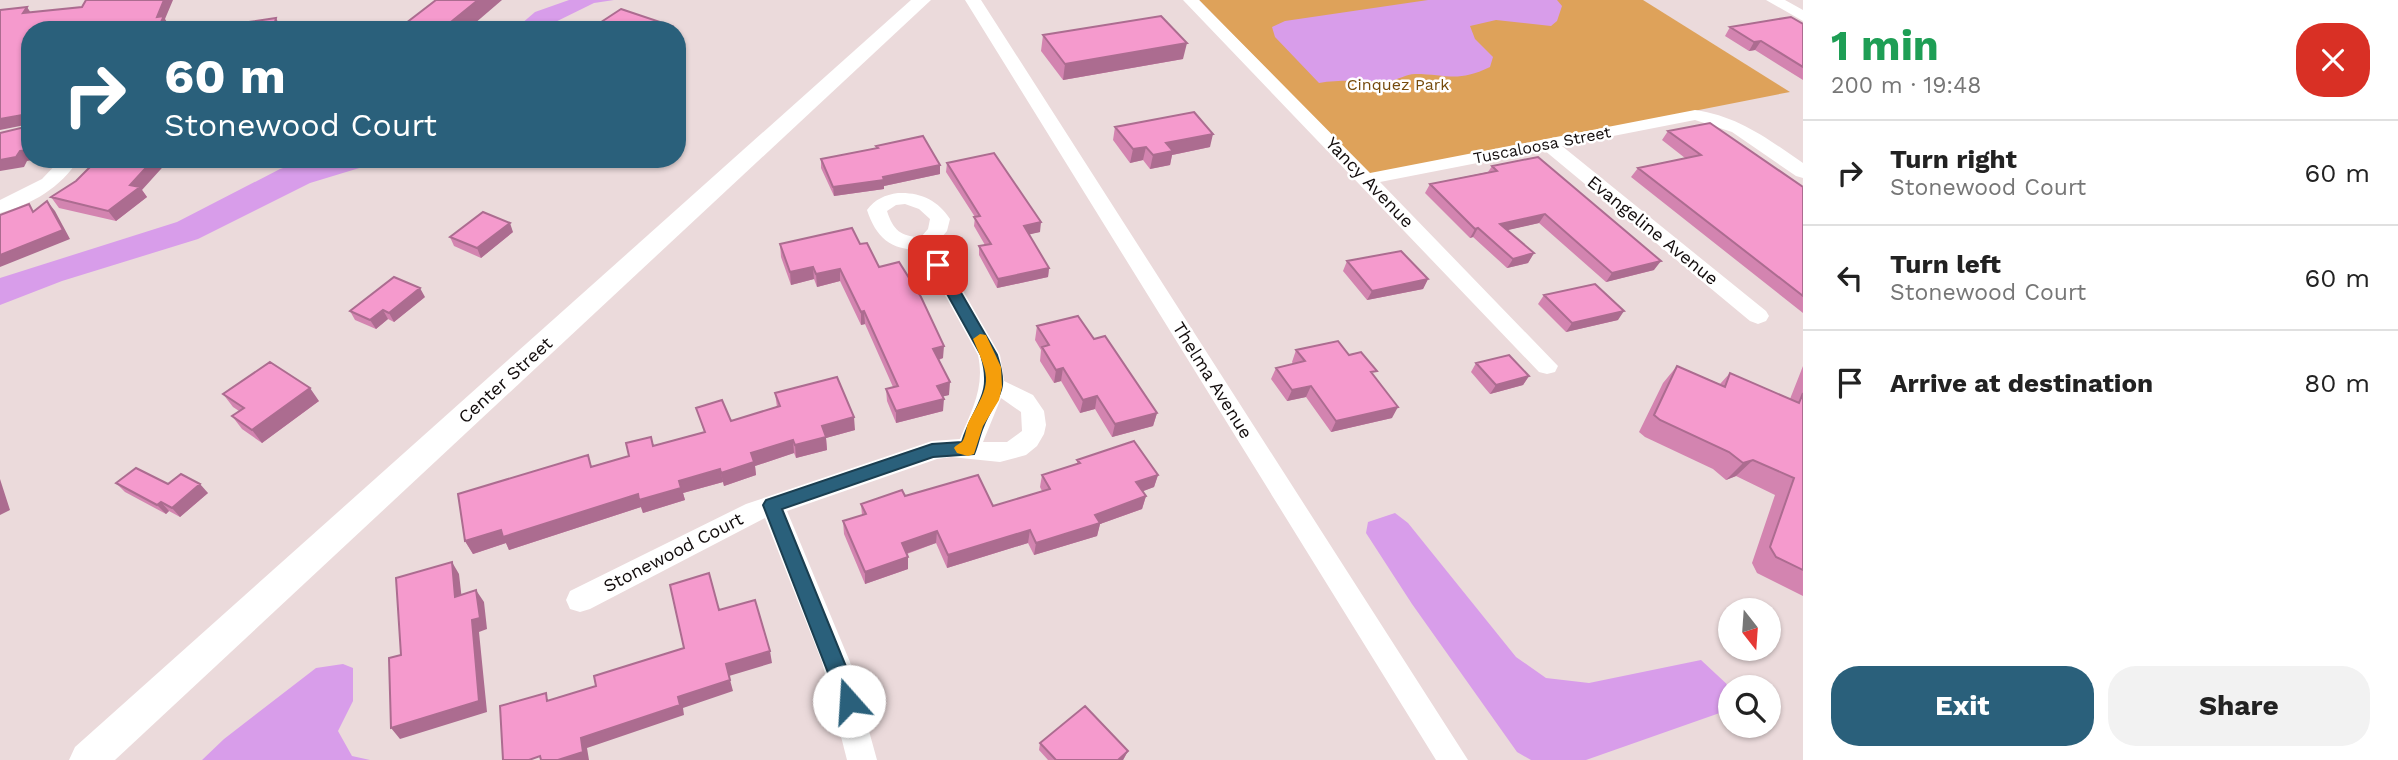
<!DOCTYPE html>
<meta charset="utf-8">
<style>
body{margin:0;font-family:"Work Sans",sans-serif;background:#f2f2f2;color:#222;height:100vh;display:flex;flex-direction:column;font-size:26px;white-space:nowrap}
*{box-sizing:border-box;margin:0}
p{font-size:23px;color:#767676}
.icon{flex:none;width:38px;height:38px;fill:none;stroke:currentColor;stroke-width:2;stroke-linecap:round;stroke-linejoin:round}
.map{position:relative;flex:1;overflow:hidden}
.drawer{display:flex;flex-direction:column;background:#fff;width:595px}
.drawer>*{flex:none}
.guide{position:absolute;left:21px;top:21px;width:665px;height:147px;border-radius:28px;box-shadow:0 2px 5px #0004;background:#2a607b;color:#fff;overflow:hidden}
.needle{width:46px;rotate:163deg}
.tools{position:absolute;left:1718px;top:598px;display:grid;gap:14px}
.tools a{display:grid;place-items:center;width:63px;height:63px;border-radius:50%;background:#fff;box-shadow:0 2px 5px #0004;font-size:35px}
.pin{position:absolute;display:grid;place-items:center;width:60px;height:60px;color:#fff;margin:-30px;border-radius:14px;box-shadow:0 4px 10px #0006}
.me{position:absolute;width:77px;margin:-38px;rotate:341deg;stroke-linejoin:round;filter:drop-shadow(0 0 5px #0008)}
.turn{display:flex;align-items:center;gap:24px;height:147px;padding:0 28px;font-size:32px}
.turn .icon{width:91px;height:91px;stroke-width:2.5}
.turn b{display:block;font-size:49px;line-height:60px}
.round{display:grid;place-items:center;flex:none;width:74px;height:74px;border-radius:28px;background:#f2f2f2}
.overview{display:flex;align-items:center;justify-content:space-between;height:119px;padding:0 28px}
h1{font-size:42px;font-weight:700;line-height:52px;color:#1e9e55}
.action{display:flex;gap:14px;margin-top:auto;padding:14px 28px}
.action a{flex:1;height:80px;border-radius:28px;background:#2a607b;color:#fff;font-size:28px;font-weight:700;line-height:80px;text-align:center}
.action a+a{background:#f2f2f2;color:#222}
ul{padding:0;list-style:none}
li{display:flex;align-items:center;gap:21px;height:105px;padding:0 28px;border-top:2px solid #e0e0e0}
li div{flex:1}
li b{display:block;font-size:26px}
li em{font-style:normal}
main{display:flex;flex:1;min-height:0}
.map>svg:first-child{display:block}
</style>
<main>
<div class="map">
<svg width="1803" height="760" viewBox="0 0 1803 760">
<rect width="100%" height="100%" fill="#ebdadb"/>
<path fill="#dea25a" d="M1199,0H1643L1790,92L1370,175Z"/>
<path fill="#d89dea" d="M569,0H614L594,3L539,30H514L535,12Z
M1428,0H1557L1562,6L1557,21L1551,26L1496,20L1470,26L1475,39L1493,57L1490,67C1457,83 1447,74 1415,74C1406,74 1398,80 1389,81C1365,82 1343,79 1319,83L1275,37L1272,27L1285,21Z
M311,159H389L310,183L198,239L62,281L0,305V278L177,222L280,169Z
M1395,513L1408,523L1516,657L1546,678L1589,683L1701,660L1731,688V709L1586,760H1531L1517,752L1412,604L1366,533L1368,522Z
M343,664L353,668V701L338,731L352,756L370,760H202L224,739L316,668Z"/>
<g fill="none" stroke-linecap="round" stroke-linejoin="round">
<path fill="#fff" fill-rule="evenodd" d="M965,0H981L1468,760H1436Z
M1183,0H1199L1370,173L1695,110C1738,116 1768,139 1803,163V178L1796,176L1732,132L1695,120L1562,146L1766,311L1769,316L1766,321L1758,324L1750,321L1544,150L1380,182L1558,366L1555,372L1547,374L1539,372Z
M1766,0H1785L1803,10V21Z
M61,159H79C60,188 33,204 0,213V200L42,179Z
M898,193C920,192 938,200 950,219L947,231L936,244L1000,355L1004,381L1033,395L1044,411L1046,425L1044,434L1037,446L1026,455L1000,462L951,457L937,459L787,511L850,662L877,760H847L822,662L765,518L590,609L580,612L570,609L566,600L570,591L746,504L932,441L960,439C972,409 985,388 978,355L920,250C890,250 876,237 867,210C875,199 885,195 898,193ZM905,204L919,209L930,219L928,229L921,237C901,237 893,230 887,211L896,205ZM1001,398L1021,412L1022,431L1007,442H983Z"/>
<path fill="#fff" fill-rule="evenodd" d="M911,0H931L115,760H69L75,747Z"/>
</g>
<path fill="#d384b0" d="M1803,24V80L1755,50L1749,51L1725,36L1730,27Z
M1043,35L1183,59L1063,80L1041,51Z
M1115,127L1210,147L1172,155L1170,165L1150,169L1143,160L1130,163L1113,140Z
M1668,131L1803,187V313L1631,177L1638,168L1685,158L1662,140Z
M876,146L940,174L884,186V189L834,196L821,168V159L876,148Z
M214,159H259L248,168Z
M947,163L1040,232L1029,234L1049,268L1048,277L997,288L979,255V246L985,245L974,226L975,217L946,172Z
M1492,166L1654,270L1606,282L1539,223L1507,230L1534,253L1528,263L1507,268L1473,237L1470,238L1425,193L1430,184L1488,172Z
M76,181L142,190L147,197L116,221L59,208L51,197Z
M513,232L481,258L454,246L450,237Z
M780,244H860L879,267L943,358L939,360L949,395L942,396L943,411L896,423L887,401L886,389L893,387L865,324L861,325L840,281L817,287L814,279L791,285L781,257Z
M1347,261L1428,279L1423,289L1367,300L1343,271Z
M1544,295L1618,320L1566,332L1538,304Z
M425,297L394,322L388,319L376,329L355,320L350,311Z
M1037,326L1094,339L1157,413L1153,426L1112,437L1095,409L1080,413L1061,381L1054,383L1040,361L1041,350L1035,340Z
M1296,350L1349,355L1374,376L1392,418L1331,432L1306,397L1287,401L1271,379L1276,368L1293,364L1292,362Z
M1476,363L1529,376L1523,385L1490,394L1471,372Z
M1677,366L1720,384L1730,373L1790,399L1803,366V596L1757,573L1752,563L1775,495L1736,476L1726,480L1713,469L1645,437L1639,432L1663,383Z
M775,393L855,430L826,438L827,450L796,458L794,453L755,466L756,475L724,486L723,482L683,493L685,500L643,513L641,507L509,550L506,543L473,554L465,541L592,466L629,456L653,446L704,432L696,408L731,421L777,407Z
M223,394L319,401L262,443L242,429L232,416L239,411L233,407Z
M1077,460L1158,475L1154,487L1143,491L1146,496L1142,509L1100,524L1097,536L1034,555L1028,543L947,568L936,543L907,554L908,569L865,584L844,534L843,521L862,515L861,504L905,496L993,506L1042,491L1040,487L1042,475L1077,464Z
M116,483L168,484L208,493L180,517L169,511L166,514L125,492Z
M1040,743L1128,751L1123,760H1048L1039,750Z"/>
<path fill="#ac6c90" d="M164,0H173L165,19L169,25L167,30H157V17Z
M478,0H502L467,30H441Z
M27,7L33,16L23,13Z
M276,18L281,28V30H273Z
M1761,41L1755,50L1749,51L1754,42Z
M1187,43L1183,59L1063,80L1065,64Z
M682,87L683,96L677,101V91Z
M22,115L30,124L0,130V119Z
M1213,134L1210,147L1172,155L1170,165L1150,169L1153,155L1166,143Z
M1146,147L1143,160L1130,163L1133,149Z
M30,150V159H38L27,161L24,167L0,171V160L20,151Z
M154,159H170L142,190L147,197L116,221L108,211L130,185Z
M243,159H259L248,168Z
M940,165V174L884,186V189L834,196L833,187Z
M47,201L55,211L70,239L0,267V255Z
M1545,214L1539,223L1495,233L1500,224Z
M1041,222L1040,232L1023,236L1024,226Z
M510,223L513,232L481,258L477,248Z
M1478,228L1473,237L1470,238L1475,229Z
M1534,253L1528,263L1507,268L1513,259Z
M1661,261L1654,270L1606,282L1612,273Z
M813,267L814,279L791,285L790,272Z
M1049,268L1048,277L997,288L998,279Z
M840,269V281L817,287L816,274Z
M1428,279L1423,289L1367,300L1372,291Z
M420,288L425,297L394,322L389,313Z
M383,310L388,319L376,329L370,320Z
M864,311L865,324L861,325V312Z
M1624,311L1618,320L1566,332L1572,323Z
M944,346L943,358L933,361V349Z
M1063,368L1061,381L1054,383L1056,370Z
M1529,376L1523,385L1490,394L1496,385Z
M950,382L949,395L937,398V386Z
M1311,386L1306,397L1287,401L1292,390Z
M310,388L319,401L262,443L252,430Z
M1097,396L1095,409L1080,413L1083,400Z
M944,399L943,411L896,423V411Z
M1398,407L1392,418L1331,432L1336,421Z
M1157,413L1153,426L1112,437L1115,424Z
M854,417L855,430L826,438L827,450L796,458L795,445L822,426Z
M793,440L794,453L755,466L756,475L724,486L721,473L751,453Z
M1753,460L1736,476L1726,480L1743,463Z
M720,469L723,482L683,493L685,500L643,513L641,507L509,550L506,543L473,554L465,541L501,530Z
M1158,475L1154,487L1133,495L1136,482Z
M0,479L10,510L0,515Z
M200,484L208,493L180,517L172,508Z
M1146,496L1142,509L1100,524L1097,536L1034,555L1036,543L1095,515Z
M161,502L169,511L166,514L157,505Z
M1030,530L1028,543L947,568L948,555Z
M937,531L936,543L902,555V543Z
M908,557V569L865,584V572Z
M452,562L459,574L463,609L455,597Z
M476,590L484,602L487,629L479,632L487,712L400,739L391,728L472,620Z
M770,651L772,663L729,676L733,691L683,708L684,715L587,748L589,760H558L581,738L678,697L726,664Z
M1128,751L1123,760H1118Z"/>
<path fill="#f59acd" stroke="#ac6c90" stroke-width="2" d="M86,0H164L157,17L164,16L157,30H30V150L20,151L16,157L0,160V133L25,127V117L22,115L0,119V10L27,7L23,13L82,7Z
M436,0H478L441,30H397Z
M621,9L672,26L666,30H589Z
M1161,16L1187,43L1065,64L1043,35Z
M1791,17L1803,24V67L1761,41L1754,42L1730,27Z
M276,18L273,30H239L242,23Z
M1194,112L1213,134L1166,143L1173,151L1153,155L1146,147L1133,149L1115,127Z
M1710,123L1803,187V296L1638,168L1701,155L1668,131Z
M923,136L940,165L883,177L884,180L833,187L821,159L878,148L876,146Z
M994,153L1041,222L1024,226L1049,268L998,279L979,246L991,244L974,217L980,216L947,163Z
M1538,157L1661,261L1612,273L1545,214L1500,224L1534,253L1513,259L1478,228L1475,229L1430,184L1497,171L1492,166Z
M98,159H154L130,185L140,187L108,211L51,197L76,181Z
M47,201L63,230L0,255V215L29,204L33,212Z
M483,212L510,223L477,248L450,237Z
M852,228L860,244L867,243L879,267L899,262L921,297L944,346L933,349L950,382L937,386L944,399L896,411L886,389L898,386L864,311L861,312L840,269L816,274L813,267L790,272L780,244Z
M1401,251L1428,279L1372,291L1347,261Z
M394,277L420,288L389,313L383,310L370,320L350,311Z
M1595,284L1624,311L1572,323L1544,295Z
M1078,316L1094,339L1105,336L1157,413L1115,424L1097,396L1083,400L1063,368L1056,370L1042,347L1049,345L1037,326Z
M1338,341L1349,355L1361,352L1377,371L1371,372L1398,407L1336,421L1311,386L1292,390L1276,368L1305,361L1296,350Z
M1509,355L1529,376L1496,385L1476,363Z
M270,362L310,388L252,430L232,416L244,408L223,394Z
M1677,366L1725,387L1730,373L1799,403L1803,393V570L1776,557L1770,547L1794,478L1753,460L1743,463L1729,452L1660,420L1654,415Z
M837,377L854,417L822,426L826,437L795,445L793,440L751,453L754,462L721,473L720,469L679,481L681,488L639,500L638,494L503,537L501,530L465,541L458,494L588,455L591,467L629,456L626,443L651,437L653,446L705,432L696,408L722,400L731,421L780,406L775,393Z
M1134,441L1158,475L1136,482L1146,496L1095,515L1100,523L1036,543L1030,530L948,555L937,531L902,543L908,557L865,572L843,521L866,514L861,504L902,490L905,496L978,475L993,506L1050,489L1042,475L1080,463L1077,460Z
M136,468L168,484L181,474L200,484L172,508L161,502L157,505L116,483Z
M452,562L455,597L476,590L480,618L472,620L479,701L391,728L389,658L401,655L396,578Z
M709,573L719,610L755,600L770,651L726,664L730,680L678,697L680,705L581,738L583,752L558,760H541L540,756L529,760H503L500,706L546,693L547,701L596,686L594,676L684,648L670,585Z
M1085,706L1128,751L1118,760H1056L1040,743Z"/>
<path fill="#2a607b" stroke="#1b3e50" stroke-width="2" d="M938,261L945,265L997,355C1010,395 996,395 983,427C979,436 978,445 974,454L933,457L782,509L860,701L857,708L849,710L842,708L839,701L763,505L766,500L932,444L962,442C973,405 994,397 981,355L931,265Z"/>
<path fill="#f59e0b" d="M980,334L986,335L1001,367L1002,387L999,400L983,426L974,454L968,456L957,453L954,448C956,445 959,444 962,442C966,437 966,426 969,421C991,382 991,381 973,339Z"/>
<g text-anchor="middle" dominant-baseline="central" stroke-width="5" stroke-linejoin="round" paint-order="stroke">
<g font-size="16" fill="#764b0c" stroke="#fff">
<text x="1398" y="84">Cinquez Park</text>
</g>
<g font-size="16" fill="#120c0c" stroke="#fff">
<text transform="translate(1542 145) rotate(-11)">Tuscaloosa Street</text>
</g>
<g font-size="18" fill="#120c0c" stroke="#fff">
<text transform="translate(1370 182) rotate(46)">Yancy Avenue</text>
<text transform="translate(1653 230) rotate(39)">Evangeline Avenue</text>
<text transform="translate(505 380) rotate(-42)">Center Street</text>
<text transform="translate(1213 380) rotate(58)">Thelma Avenue</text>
<text transform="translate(673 552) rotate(-27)">Stonewood Court</text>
</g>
</g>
</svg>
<div class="tools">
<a><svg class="needle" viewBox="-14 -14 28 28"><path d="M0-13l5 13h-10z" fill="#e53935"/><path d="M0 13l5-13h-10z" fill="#767676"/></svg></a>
<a><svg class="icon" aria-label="search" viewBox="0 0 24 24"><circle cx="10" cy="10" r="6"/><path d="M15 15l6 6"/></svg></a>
</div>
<div class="pin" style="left:938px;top:265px;background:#d93025"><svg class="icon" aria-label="arrive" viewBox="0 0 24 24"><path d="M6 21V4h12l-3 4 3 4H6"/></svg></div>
<svg class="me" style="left:849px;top:701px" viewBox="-20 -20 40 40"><circle r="19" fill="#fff"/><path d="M0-13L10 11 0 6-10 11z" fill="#2a607b"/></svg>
<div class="guide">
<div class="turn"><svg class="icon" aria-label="right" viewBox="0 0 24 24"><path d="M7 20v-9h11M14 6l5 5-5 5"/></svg><div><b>60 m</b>Stonewood Court</div></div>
</div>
</div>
<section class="drawer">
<div class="overview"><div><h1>1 min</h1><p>200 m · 19:48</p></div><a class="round" style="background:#d93025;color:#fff"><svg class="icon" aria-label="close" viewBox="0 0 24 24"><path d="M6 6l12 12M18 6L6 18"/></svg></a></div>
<ul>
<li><svg class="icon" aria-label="right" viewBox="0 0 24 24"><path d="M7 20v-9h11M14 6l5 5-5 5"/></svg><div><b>Turn right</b><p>Stonewood Court</p></div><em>60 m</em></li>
<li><svg class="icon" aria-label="left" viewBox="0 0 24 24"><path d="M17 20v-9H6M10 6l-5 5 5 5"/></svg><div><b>Turn left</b><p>Stonewood Court</p></div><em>60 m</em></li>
<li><svg class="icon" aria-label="arrive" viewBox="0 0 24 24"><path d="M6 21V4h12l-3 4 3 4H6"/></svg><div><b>Arrive at destination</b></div><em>80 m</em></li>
</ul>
<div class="action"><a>Exit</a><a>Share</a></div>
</section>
</main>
